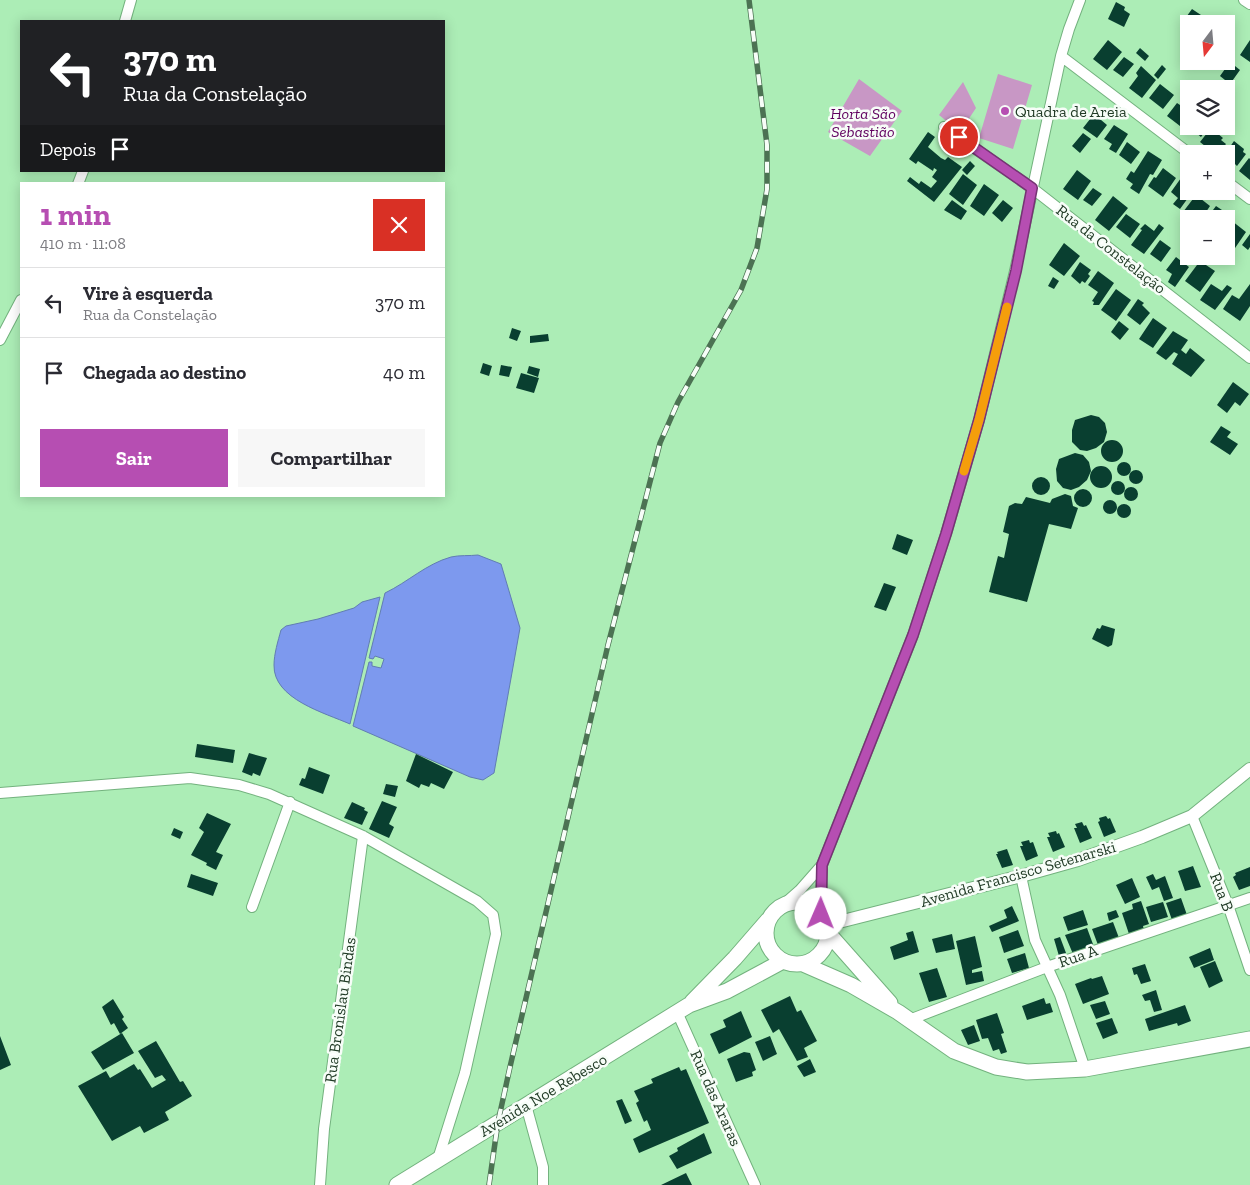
<!DOCTYPE html>
<html lang="pt">
<meta charset="utf-8">
<style>
body{margin:0;font-family:"Zilla Slab",serif;background:#f7f7f7;color:#2b2b33;height:100vh;display:flex;flex-direction:column;font-size:19px;white-space:nowrap}
*{box-sizing:border-box;margin:0}
p{font-size:16px;color:#7c7c81}
.icon{flex:none;width:28px;height:28px;fill:none;stroke:currentColor;stroke-width:2;stroke-linecap:round;stroke-linejoin:round}
.map{position:relative;flex:1;overflow:hidden}
.panel{position:absolute;left:20px;top:182px;width:425px;height:315px;display:flex;flex-direction:column;background:#fff;border-radius:0px;box-shadow:0 2px 12px #0003}
.panel>*{flex:none}
.banner{position:absolute;left:20px;top:20px;width:425px;height:152px;border-radius:0px;box-shadow:0 2px 12px #0003;background:#202124;color:#fff;overflow:hidden}
.needle{width:32px;rotate:196deg}
.fabs{position:absolute;left:1180px;top:15px;display:grid;gap:10px}
.fabs a{display:grid;place-items:center;width:55px;height:55px;border-radius:0px;background:#fff;box-shadow:0 2px 12px #0003;font-size:25px}
.pin{position:absolute;display:grid;place-items:center;width:42px;height:42px;color:#fff;margin:-21px;border:2px solid #fff;border-radius:50%;box-shadow:0 1px 5px #0007}
.me{position:absolute;width:55px;margin:-28px;rotate:1deg;stroke-linejoin:round;filter:drop-shadow(0 0 4px #0008)}
.turn{display:flex;align-items:center;gap:18px;height:105px;padding:0 20px;font-size:22px}
.turn .icon{width:65px;height:65px;stroke-width:2.5}
.turn b{display:block;font-size:35px;line-height:42px}
.then{display:flex;align-items:center;height:48px;padding:0 20px;background:#0003;gap:10px;font-size:19px}
.round{display:grid;place-items:center;flex:none;width:52px;height:52px;border-radius:0px;background:#f7f7f7}
.summary{display:flex;align-items:center;justify-content:space-between;height:85px;padding:0 20px}
h1{font-size:30px;font-weight:700;line-height:38px;color:#b64eb2}
.button{display:flex;gap:10px;margin-top:auto;padding:10px 20px}
.button a{flex:1;height:58px;border-radius:0px;background:#b64eb2;color:#fff;font-size:20px;font-weight:700;line-height:58px;text-align:center}
.button a+a{background:#f7f7f7;color:#2b2b33}
ul{padding:0;list-style:none}
li{display:flex;align-items:center;gap:15px;height:70px;padding:0 20px;border-top:1px solid #e1e1e2}
li div{flex:1}
li b{display:block;font-size:19px}
li em{font-style:normal}
.map>svg:first-child{display:block}
</style>
<div class="map">
<svg width="1250" height="1185" viewBox="0 0 1250 1185">
<rect width="100%" height="100%" fill="#acedb6"/>
<path fill="#c897c5" d="M998,74L1032,85L1013,149L979,138Z
M859,79L902,111L870,156L828,132Z
M963,82L976,108L960,132L939,115Z"/>
<path fill="#7d99ee" stroke="#617db2" d="M478,555L501,564L520,628L494,773L483,780L470,777L353,726L369,662H372V666L381,668L384,659L375,656L373,659L369,658L385,593C408,582 426,564 451,557C459,555 470,556 478,555Z
M380,597L350,724C325,713 273,699 274,665C274,654 278,641 281,630L286,626L318,619L354,608L362,602Z"/>
<path fill="#093f30" d="M1116,2L1125,7L1124,10L1130,14L1124,27L1108,19Z
M1192,9L1201,15L1194,24H1189L1184,20Z
M1108,40L1122,52L1107,70L1093,59Z
M1250,40V62L1240,55Z
M1140,48L1149,56L1145,61L1136,53Z
M1124,57L1134,64L1123,77L1113,70Z
M1230,62L1240,70L1230,84L1220,76Z
M1162,65L1166,69L1158,79L1154,75Z
M1141,66L1156,80L1142,98L1129,88L1138,76L1136,73Z
M1160,84L1174,95L1163,109L1149,98Z
M1177,103L1189,111L1180,126L1167,116Z
M1094,114L1107,125L1097,138L1083,128Z
M1114,125L1128,134L1116,153L1109,149L1112,144L1104,139Z
M1188,126H1209L1201,137Z
M1211,128L1223,138L1221,140L1226,144L1218,154H1215L1200,142Z
M928,132L935,137L928,147L941,158L945,160L948,157L962,167L934,202L907,181L910,177L919,184L921,181L931,188L937,181L932,177L937,170L934,168L933,171L918,161L916,164L909,159Z
M1083,133L1091,139L1080,153L1072,146Z
M1234,141L1244,149L1243,152L1246,154L1237,166L1225,154Z
M1127,142L1140,152L1131,164L1119,155Z
M1148,151L1162,160L1153,175L1150,174L1139,194L1130,188L1133,184L1126,179L1131,171L1134,173Z
M1249,158L1250,159V180L1239,171Z
M970,161L975,166L967,175L962,170Z
M1163,168L1176,178L1163,197L1148,186L1154,177L1156,178Z
M1077,170L1091,181L1078,200L1063,189Z
M963,174L977,185L963,205L949,194Z
M1181,178L1189,184V191H1193L1180,209L1173,204L1178,198L1171,192Z
M984,184L999,195L984,216L970,206Z
M1093,188L1102,194L1092,206L1083,200Z
M1196,195L1210,206L1202,218L1198,215L1196,219H1192L1183,212Z
M1113,196L1128,208L1109,231L1095,220Z
M952,200L967,211L961,220L944,210Z
M1003,200L1013,208L1002,222L992,213Z
M1216,206L1231,216L1226,221V219L1207,218Z
M1126,214L1140,224L1130,238L1116,227Z
M1232,221L1246,232L1233,251L1227,247L1231,241L1226,237V229Z
M1145,224L1154,231L1159,224L1164,228L1144,254L1131,245L1142,230L1140,229Z
M1250,234V247L1248,250L1242,245Z
M1160,240L1171,248L1161,262L1150,254Z
M1064,243L1080,256L1064,276L1049,265Z
M1176,257L1189,267L1175,287L1168,282L1172,274L1166,270Z
M1200,261L1215,271L1200,292L1185,281Z
M1080,262L1091,270L1088,274L1090,276L1085,283L1082,281L1080,284L1071,276Z
M1098,271L1114,283L1099,305H1093L1094,302L1092,301L1098,292L1088,285Z
M1053,277L1059,281L1054,289L1048,286Z
M1211,284L1222,291L1227,285L1232,288L1215,310L1200,300Z
M1250,284V306L1240,321L1223,309L1232,295L1239,299Z
M1116,289L1131,300L1116,321L1101,310Z
M1138,299L1144,303L1142,305L1150,313L1140,325L1127,315Z
M1153,318L1167,328L1153,348L1139,339Z
M1119,321L1129,329L1120,340L1111,332Z
M512,328L521,331L517,341L509,338Z
M1173,331L1188,340L1181,350L1186,354L1190,348L1205,360L1191,377L1172,364L1178,354L1174,352L1166,360L1156,353Z
M548,334L549,341L530,343V336Z
M483,363L492,366L489,376L480,373Z
M501,365L512,367L509,377L499,375Z
M529,366L540,369L538,377L527,373Z
M521,373L539,378L534,393L516,388Z
M1233,382L1249,394L1240,406L1235,402L1227,413L1217,405Z
M1091,415L1099,417L1105,423L1107,432L1104,442L1096,448L1087,451L1080,450L1072,442V430L1075,420Z
M1221,426L1231,432L1227,437L1238,444L1230,455L1210,442Z
M1101 451a11 11 0 1 1 22 0a11 11 0 1 1-22 0Z
M1075,453L1083,455L1089,462L1091,471L1087,480L1079,487L1071,490L1063,488L1057,481L1056,469L1059,459Z
M1117 469a7 7 0 1 1 14 0a7 7 0 1 1-14 0Z
M1090 477a11 11 0 1 1 22 0a11 11 0 1 1-22 0Z
M1129 477a7 7 0 1 1 14 0a7 7 0 1 1-14 0Z
M1032 486a9 9 0 1 1 18 0a9 9 0 1 1-18 0Z
M1111 488a7 7 0 1 1 14 0a7 7 0 1 1-14 0Z
M1124 494a7 7 0 1 1 14 0a7 7 0 1 1-14 0Z
M1074 498a9 9 0 1 1 18 0a9 9 0 1 1-18 0Z
M1065,494L1071,496L1073,506L1078,508L1071,529L1049,524L1027,602L989,592L998,556L1004,558L1009,534L1003,532L1009,506L1015,503L1022,504L1026,497L1050,503L1052,499Z
M1103 507a7 7 0 1 1 14 0a7 7 0 1 1-14 0Z
M1117 511a7 7 0 1 1 14 0a7 7 0 1 1-14 0Z
M897,534L913,540L907,555L892,549Z
M884,583L896,587L886,611L874,607Z
M1102,625L1115,629L1112,645L1108,647L1092,639L1097,628L1100,629Z
M197,744L235,750L233,763L195,757Z
M249,753L267,758L260,776L253,773L252,776L242,772Z
M416,754L453,772L444,789L431,783L429,787L421,784L419,788L406,781Z
M309,767L330,775L323,794L299,785L302,778L305,779Z
M386,784L398,786L395,797L383,794Z
M382,801L397,807L389,824L394,827L389,838L369,829Z
M352,802L365,808L364,810L368,812L362,825L344,818Z
M207,813L231,824L216,852L223,855L216,870L206,865L207,863L191,855L204,832L199,828Z
M1106,816L1108,819L1110,818L1116,832L1104,837L1098,822L1100,821L1099,818Z
M1082,822L1084,826L1086,825L1092,838L1080,843L1074,828H1077L1075,824Z
M174,828L183,832L180,839L171,835Z
M1056,831L1057,834L1059,833L1065,847L1053,852L1047,837H1050L1048,833Z
M1029,840L1030,843L1033,842L1038,856L1026,861L1020,846H1023L1021,842Z
M1007,849L1013,865L1002,868L996,854H998L997,852Z
M1193,866L1201,887L1185,891L1178,871Z
M1250,867V886L1239,890L1233,877L1236,875L1235,873Z
M191,874L218,883L213,896L187,887Z
M1153,874L1156,880L1165,876L1173,898L1164,901L1159,887L1152,890L1146,877Z
M1132,878L1140,897L1125,904L1116,885Z
M1181,898L1187,915L1172,920L1166,903Z
M1141,901L1149,924L1143,926L1144,930L1129,934L1122,913L1133,909L1132,904Z
M1163,902L1168,917L1151,922L1146,907Z
M1012,906L1019,921L992,932L989,926L1007,918L1004,910Z
M1083,910L1088,925L1068,931L1063,917Z
M1116,910L1119,917L1109,921L1107,913Z
M1113,922L1119,938L1098,945L1092,929Z
M1087,928L1094,947L1073,954L1065,935Z
M1018,930L1024,946L1004,953L999,937Z
M913,931L919,952L894,960L890,947L908,940L906,933Z
M952,934L955,949L936,953L932,939Z
M975,936L982,967L972,970V973L982,971L984,981L966,985L956,941Z
M1060,937L1066,953L1059,956L1054,939Z
M1210,948L1214,960L1194,968L1189,957Z
M1025,953L1029,968L1012,973L1007,959Z
M1215,961L1223,981L1209,988L1200,967Z
M1145,964L1151,981L1141,984L1137,974L1134,975L1132,968Z
M937,968L947,997L929,1002L919,973Z
M1102,976L1109,994L1083,1004L1075,984L1091,978L1092,979Z
M1156,990L1162,1010L1154,1012L1150,1000L1145,1001L1142,995Z
M790,996L797,1012L801,1010L817,1041L804,1048L808,1057L797,1061L779,1029L773,1033L761,1010Z
M1044,998L1046,1004L1050,1003L1053,1012L1027,1020L1022,1006Z
M113,999L124,1017L122,1019L128,1028L120,1034L114,1023L111,1025L102,1007Z
M1105,1001L1110,1014L1096,1019L1090,1005Z
M1185,1005L1191,1021L1178,1026L1177,1023L1149,1031L1145,1019Z
M741,1011L752,1037L719,1054L710,1034L726,1027L723,1020Z
M997,1013L1004,1033L1001,1034L1007,1052L1001,1054L999,1049L993,1051L988,1038L982,1039L976,1020Z
M1112,1018L1118,1033L1103,1039L1096,1023Z
M974,1025L980,1041L968,1045L961,1030Z
M122,1033L134,1053L103,1070L91,1052Z
M0,1036L11,1065L0,1070Z
M770,1036L777,1054L763,1061L755,1042Z
M156,1041L180,1082L183,1081L192,1096L165,1112L169,1120L144,1133L140,1126L112,1141L78,1086L106,1071L110,1078L134,1064L138,1070L140,1069L152,1088L166,1080L162,1075L155,1078L138,1051Z
M744,1052L750,1053L756,1070L752,1072L753,1076L736,1082L727,1059Z
M810,1059L816,1072L804,1077L797,1066Z
M679,1067L681,1071L686,1069L709,1123L639,1153L633,1139L651,1130L647,1120L644,1122L636,1103L639,1101L634,1091L653,1083L651,1079Z
M622,1099L632,1121L625,1124L616,1101Z
M704,1133L712,1153L677,1169L669,1156L678,1151L677,1148Z
M686,1173L692,1185H661Z"/>
<g fill="none" stroke-linecap="round" stroke-linejoin="round">
<g stroke="#73b27e" stroke-width="12">
<path id="minor" d="M1244,0L1250,4
M125,21L131,0
M1061,56L1190,154
M944,127L1032,188L1250,358
M1226,181L1250,199
M78,184L83,171
M0,340L21,300
M0,793L190,778L239,785L269,794L363,836L477,901L493,915L496,934L465,1073L438,1159
M1192,816L1228,905L1250,970
M1021,876L1035,940L1060,995L1085,1069
M783,905L800,890L822,865L913,635L946,534L979,420L1015,271L1061,56L1069,29L1080,0
M252,907L290,802
M821,914L822,865
M677,1012L755,1185
M909,1020L1047,967L1250,898
M526,1105L543,1167V1185
M320,1185L324,1129L363,836"/>
</g>
<g stroke="#73b27e" stroke-width="14">
<path id="tertiary" d="M827,925L1021,876L1078,860L1142,837L1192,816L1250,769"/>
</g>
<g stroke="#73b27e" stroke-width="17">
<path id="secondary" d="M766 933a31 31 0 1 1 62 0a31 31 0 1 1-62 0Z
M828,933L890,1003
M803,964L851,985L898,1012L954,1051L996,1067L1027,1072L1085,1069L1250,1039
M692,1002L735,958L768,920
M397,1185L689,1005L727,991L783,961"/>
</g>
<use href="#minor" stroke="#fff" stroke-width="10"/>
<use href="#tertiary" stroke="#fff" stroke-width="12"/>
<use href="#secondary" stroke="#fff" stroke-width="15"/>
<g stroke="#4c7253" stroke-width="5.5">
<path id="rail" d="M489,1185L498,1122L510,1067L608,645L660,443L678,402L741,290L757,248L767,189V145L749,0"/>
</g>
<use href="#rail" stroke="#f7fdf8" stroke-width="4" stroke-dasharray="11" stroke-linecap="butt"/>
</g>
<g fill="none" stroke-linecap="round" stroke-linejoin="round">
<g stroke="#763374" stroke-width="12">
<path id="route" d="M821,914L822,865L913,635L946,534L979,420L1016,271L1032,188L959,137"/>
</g>
<use href="#route" stroke="#b64eb2" stroke-width="9"/>
<path stroke="#f59e0b" stroke-width="9" d="M964,471L979,420L1007,307"/>
</g>
<circle fill="#b64eb2" stroke="#f7fdf8" stroke-width="2" cx="1005" cy="111" r="5"/>
<g text-anchor="middle" dominant-baseline="central" stroke-width="5" stroke-linejoin="round" paint-order="stroke">
<g font-size="16" fill="#213b26" stroke="#f7fdf8" text-anchor="start">
<text x="1015" y="111">Quadra de Areia</text>
</g>
<g font-size="16" font-style="italic" fill="#60005f" stroke="#f7fdf8">
<text x="863" y="113">Horta São<tspan x="863" dy="18">Sebastião</tspan></text>
</g>
<g font-size="16" fill="#213b26" stroke="#f7fdf8">
<text transform="translate(1111 249) rotate(38)">Rua da Constelação</text>
<text transform="translate(1018 874) rotate(-16)">Avenida Francisco Setenarski</text>
<text transform="translate(1222 892) rotate(69)">Rua B</text>
<text transform="translate(1078 956) rotate(-19)">Rua A</text>
<text transform="translate(340 1010) rotate(-82)">Rua Bronislau Bindas</text>
<text transform="translate(543 1095) rotate(-31)">Avenida Noe Rebesco</text>
<text transform="translate(716 1098) rotate(66)">Rua das Araras</text>
</g>
</g>
</svg>
<div class="fabs">
<a><svg class="needle" viewBox="-14 -14 28 28"><path d="M0-13l5 13h-10z" fill="#e53935"/><path d="M0 13l5-13h-10z" fill="#7c7c81"/></svg></a>
<a><svg class="icon" aria-label="layers" viewBox="0 0 24 24"><path d="M12 4l9 5-9 5-9-5zM3 14l9 5 9-5"/></svg></a>
<a>+</a>
<a>−</a>
</div>
<div class="pin" style="left:959px;top:137px;background:#d93025"><svg class="icon" aria-label="arrive" viewBox="0 0 24 24"><path d="M6 21V4h12l-3 4 3 4H6"/></svg></div>
<svg class="me" style="left:821px;top:914px" viewBox="-20 -20 40 40"><circle r="19" fill="#fff"/><path d="M0-13L10 11 0 6-10 11z" fill="#b64eb2"/></svg>
<div class="banner">
<div class="turn"><svg class="icon" aria-label="left" viewBox="0 0 24 24"><path d="M17 20v-9H6M10 6l-5 5 5 5"/></svg><div><b>370 m</b>Rua da Constelação</div></div>
<div class="then">Depois<svg class="icon" aria-label="arrive" viewBox="0 0 24 24"><path d="M6 21V4h12l-3 4 3 4H6"/></svg></div>
</div>
<section class="panel">
<div class="summary"><div><h1>1 min</h1><p>410 m · 11:08</p></div><a class="round" style="background:#d93025;color:#fff"><svg class="icon" aria-label="close" viewBox="0 0 24 24"><path d="M6 6l12 12M18 6L6 18"/></svg></a></div>
<ul>
<li><svg class="icon" aria-label="left" viewBox="0 0 24 24"><path d="M17 20v-9H6M10 6l-5 5 5 5"/></svg><div><b>Vire à esquerda</b><p>Rua da Constelação</p></div><em>370 m</em></li>
<li><svg class="icon" aria-label="arrive" viewBox="0 0 24 24"><path d="M6 21V4h12l-3 4 3 4H6"/></svg><div><b>Chegada ao destino</b></div><em>40 m</em></li>
</ul>
<div class="button"><a>Sair</a><a>Compartilhar</a></div>
</section>
</div>
